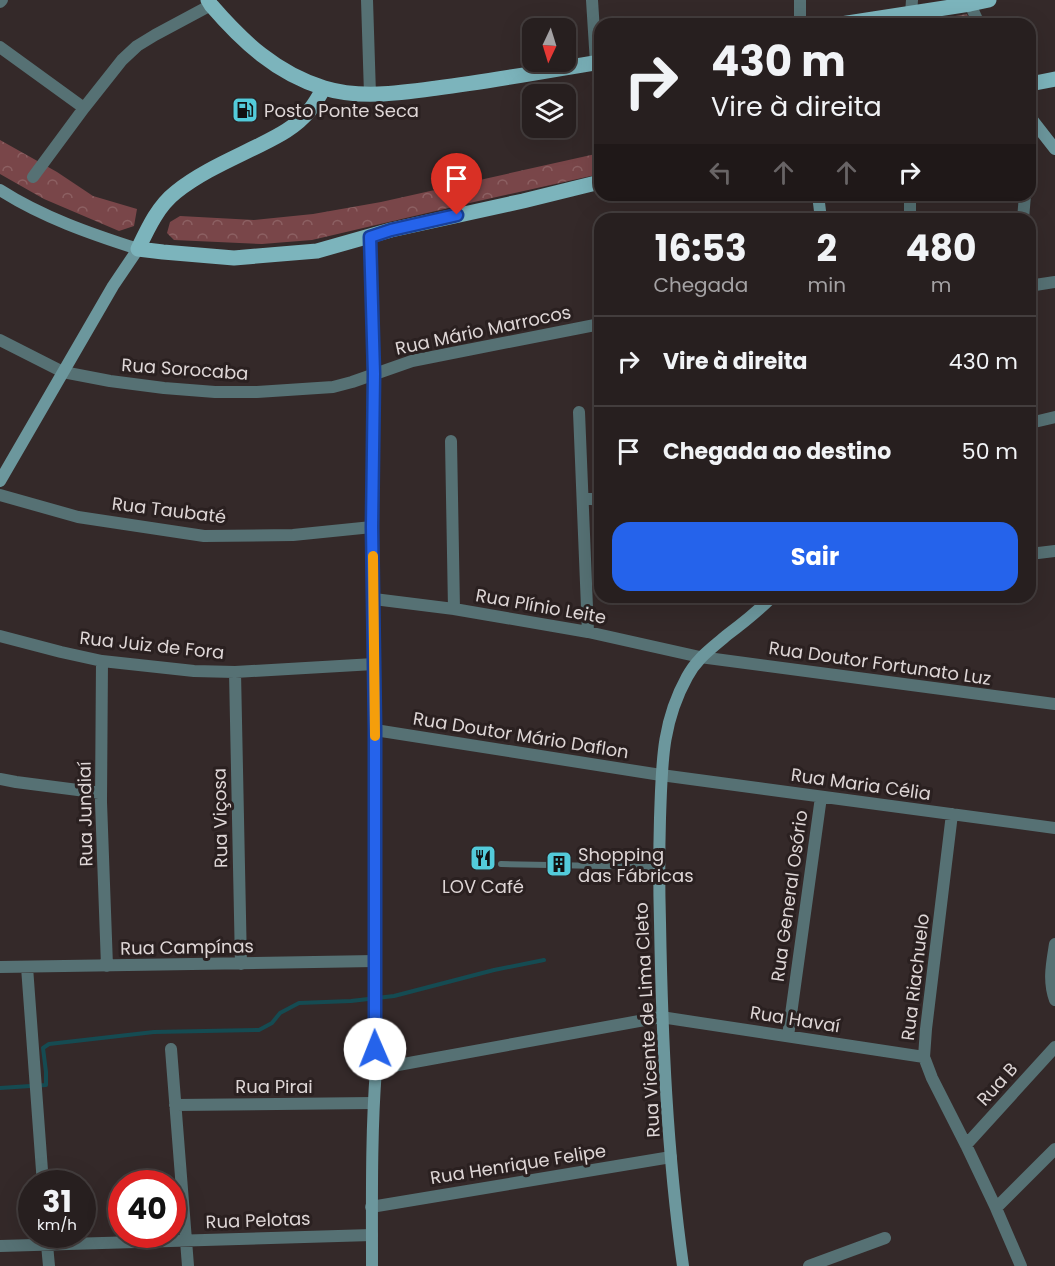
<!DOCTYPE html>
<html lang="pt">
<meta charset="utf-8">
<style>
body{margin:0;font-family:Poppins,sans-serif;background:#2f2728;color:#f1f3f6;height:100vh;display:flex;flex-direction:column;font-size:22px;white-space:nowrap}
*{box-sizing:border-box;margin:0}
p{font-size:20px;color:#a4a2a4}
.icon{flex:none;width:33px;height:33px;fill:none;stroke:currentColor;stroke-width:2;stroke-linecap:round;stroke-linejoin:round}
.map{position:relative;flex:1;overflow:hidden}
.panel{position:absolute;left:594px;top:213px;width:442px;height:390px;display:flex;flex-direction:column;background:#271f1f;border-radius:18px;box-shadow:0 6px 24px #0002,0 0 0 2px #433d3d}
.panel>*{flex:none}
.hud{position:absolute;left:594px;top:18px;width:442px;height:183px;border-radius:18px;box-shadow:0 6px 24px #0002,0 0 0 2px #433d3d;background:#271f1f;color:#f1f3f6;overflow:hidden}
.needle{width:39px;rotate:184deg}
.buttons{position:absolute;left:522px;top:18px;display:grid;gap:12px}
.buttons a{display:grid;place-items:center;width:54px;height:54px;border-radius:12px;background:#271f1f;box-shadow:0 6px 24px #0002,0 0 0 2px #433d3d;font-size:30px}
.speed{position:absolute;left:18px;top:1170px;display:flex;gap:12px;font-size:30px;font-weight:700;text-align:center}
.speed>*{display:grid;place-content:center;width:78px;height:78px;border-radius:50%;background:#271f1f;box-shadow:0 6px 24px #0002,0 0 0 2px #433d3d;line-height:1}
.speed small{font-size:15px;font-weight:400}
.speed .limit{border:9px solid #d22;background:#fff;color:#111}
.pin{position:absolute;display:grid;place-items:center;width:51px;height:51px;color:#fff;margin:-62px -26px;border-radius:50% 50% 50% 0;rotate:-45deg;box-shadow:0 0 6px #0007}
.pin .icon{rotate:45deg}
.me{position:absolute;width:66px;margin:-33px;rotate:359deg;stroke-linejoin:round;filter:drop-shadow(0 0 4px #0008)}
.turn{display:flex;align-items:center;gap:21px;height:126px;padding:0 18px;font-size:27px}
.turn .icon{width:78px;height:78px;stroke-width:2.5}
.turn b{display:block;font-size:42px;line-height:51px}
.lanes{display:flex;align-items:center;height:57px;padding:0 18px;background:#0003;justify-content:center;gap:30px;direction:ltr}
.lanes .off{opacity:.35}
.eta{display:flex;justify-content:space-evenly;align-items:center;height:102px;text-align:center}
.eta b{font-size:36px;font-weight:700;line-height:42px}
.button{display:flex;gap:12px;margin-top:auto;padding:12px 18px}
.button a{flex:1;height:69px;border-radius:18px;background:#2563eb;color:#fff;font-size:24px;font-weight:700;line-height:69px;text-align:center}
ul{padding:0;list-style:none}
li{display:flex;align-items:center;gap:18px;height:90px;padding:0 18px;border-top:2px solid #433d3d}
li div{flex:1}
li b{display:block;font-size:22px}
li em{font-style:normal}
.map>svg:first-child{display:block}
</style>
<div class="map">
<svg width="1055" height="1266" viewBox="0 0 1055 1266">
<defs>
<pattern id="forest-crowns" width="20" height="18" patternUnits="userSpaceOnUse" patternTransform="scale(1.5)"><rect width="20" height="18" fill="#794649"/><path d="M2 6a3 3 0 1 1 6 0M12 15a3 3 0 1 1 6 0" fill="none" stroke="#8c6062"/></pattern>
<pattern id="park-dots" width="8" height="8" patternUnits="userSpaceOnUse" patternTransform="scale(1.5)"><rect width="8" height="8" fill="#6c4b4c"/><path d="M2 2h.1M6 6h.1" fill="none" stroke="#816465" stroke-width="1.8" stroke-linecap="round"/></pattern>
</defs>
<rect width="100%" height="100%" fill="#342929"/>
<path fill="url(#forest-crowns)" d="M0,140L57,172L93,196L137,209L134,226L119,231L44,199L0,174Z
M600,153V174L474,202L312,240L262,244L174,240L167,233L170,222L180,216L254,220L313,214L381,202Z"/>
<path fill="url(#park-dots)" d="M967,14L971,24H908Z"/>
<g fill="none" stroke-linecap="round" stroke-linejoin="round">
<path stroke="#154b52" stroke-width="4" d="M0,1088L46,1085V1072L43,1048L49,1044L154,1032L259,1030L272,1023L280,1013L299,1003L351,1001L394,996L494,970L544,960"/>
<path stroke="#567174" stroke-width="6" d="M501,864L659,867"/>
<path stroke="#567174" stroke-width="12" d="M367,0L370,94
M592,0L596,63
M800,0V24
M0,2L2,0
M970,4L979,24
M911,14L912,0
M0,47L84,108
M33,177L84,108L122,60L137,46L155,35L211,5
M910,219V195
M1023,219L1025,195
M1030,281L1035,285L1055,282
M0,340L63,372L110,381L164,388L215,392H257L333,387L352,382L412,361L600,324
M579,412L588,632
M1030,423L1055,417
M451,441L454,609
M0,495L78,517L204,536L293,535L372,527
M583,498L600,500
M1030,554L1055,551
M374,599L454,609L588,632L700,657L1055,704
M0,636L61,652L102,661L194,671L235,672L374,664
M102,661L101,802L107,966
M235,672L241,964
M375,730L661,775L1055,828
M0,779L16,782L101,793
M952,814L926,1029L924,1057L932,1078L966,1145L996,1208L1021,1266
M1055,944C1052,963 1048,981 1055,1000
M0,967L375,961
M27,967L43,1184
M788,1036L821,797
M171,1049L188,1266
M376,1069L661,1017L924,1057
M175,1105L373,1103
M966,1145L1055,1047
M371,1207L671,1157
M996,1208L1055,1149
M46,1234L49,1266
M0,1246L372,1235
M809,1266L885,1238"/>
<path stroke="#6c979d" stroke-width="12" d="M1030,117L1055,149
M0,190C42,217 91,234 138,249L113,286L0,481
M818,195L821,219
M370,237L373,374L372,527L375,730L376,1069C371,1134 372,1200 372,1266
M683,1266C667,1152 662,1037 660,922C659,887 659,853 660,818C662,766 661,724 687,677C697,658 711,649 727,635C743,623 758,611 772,597"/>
<path stroke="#7cb4bc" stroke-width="15" d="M208,0L211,5C243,42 276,73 324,88C360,99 400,93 437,88C492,81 546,71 600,62
M841,24L970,4L989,0
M1030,84L1055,79
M324,88C319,96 315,104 309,111C296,127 278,136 260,145C232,159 201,172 176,192C158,206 148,228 138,249L163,252L234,258L317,251L391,230L523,201L600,182"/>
</g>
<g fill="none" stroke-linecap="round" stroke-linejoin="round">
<g stroke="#184099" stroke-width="15">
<path id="route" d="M375,1049V730L372,527L374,374L370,237L391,230L457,215"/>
</g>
<use href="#route" stroke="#2563eb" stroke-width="10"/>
<path stroke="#f59e0b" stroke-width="10" d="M373,556L375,736"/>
</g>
<defs>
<g id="fuel-square" transform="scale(1.35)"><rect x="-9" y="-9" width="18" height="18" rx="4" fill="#53cbda" stroke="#2a2020"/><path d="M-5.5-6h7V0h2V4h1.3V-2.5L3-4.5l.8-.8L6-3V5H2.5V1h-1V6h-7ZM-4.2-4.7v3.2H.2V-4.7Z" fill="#111"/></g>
<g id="restaurant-square" transform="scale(1.35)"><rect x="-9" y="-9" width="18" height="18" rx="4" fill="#53cbda" stroke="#2a2020"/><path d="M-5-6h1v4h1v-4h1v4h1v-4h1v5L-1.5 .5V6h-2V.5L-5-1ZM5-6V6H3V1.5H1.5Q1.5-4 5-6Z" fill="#111"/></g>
<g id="building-square" transform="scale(1.35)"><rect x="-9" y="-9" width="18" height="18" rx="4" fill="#53cbda" stroke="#2a2020"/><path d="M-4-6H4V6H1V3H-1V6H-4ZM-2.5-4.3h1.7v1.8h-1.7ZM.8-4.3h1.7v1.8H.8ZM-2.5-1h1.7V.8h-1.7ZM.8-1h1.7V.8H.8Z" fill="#111"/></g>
</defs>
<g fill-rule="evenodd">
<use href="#fuel-square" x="245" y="110"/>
<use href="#restaurant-square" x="483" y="858"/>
<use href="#building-square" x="559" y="864"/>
</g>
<g text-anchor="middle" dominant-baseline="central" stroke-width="6" stroke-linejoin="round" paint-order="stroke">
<g font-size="18" fill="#ded6d6" stroke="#2a2020" text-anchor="start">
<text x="264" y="110">Posto Ponte Seca</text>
<text x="578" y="854">Shopping<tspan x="578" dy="21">das Fábricas</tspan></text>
<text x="483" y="886" text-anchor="middle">LOV Café</text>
</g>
<g font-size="18" fill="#ded6d6" stroke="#2a2020">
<text transform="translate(483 330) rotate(-12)">Rua Mário Marrocos</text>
<text transform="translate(185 369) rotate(4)">Rua Sorocaba</text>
<text transform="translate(169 510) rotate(7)">Rua Taubaté</text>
<text transform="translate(541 606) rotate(10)">Rua Plínio Leite</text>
<text transform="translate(152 645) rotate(6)">Rua Juiz de Fora</text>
<text transform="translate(880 663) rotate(8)">Rua Doutor Fortunato Luz</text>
<text transform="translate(521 735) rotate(9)">Rua Doutor Mário Daflon</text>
<text transform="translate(861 784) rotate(8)">Rua Maria Célia</text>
<text transform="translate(85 814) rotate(-91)">Rua Jundiaí</text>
<text transform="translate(220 818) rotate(-91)">Rua Viçosa</text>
<text transform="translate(789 896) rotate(-82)">Rua General Osório</text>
<text transform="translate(187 947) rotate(-1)">Rua Campínas</text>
<text transform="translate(915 977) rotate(-83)">Rua Riachuelo</text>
<text transform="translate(795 1019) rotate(9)">Rua Havaí</text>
<text transform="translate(647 1020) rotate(-93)">Rua Vicente de Lima Cleto</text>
<text transform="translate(997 1084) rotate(-48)">Rua B</text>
<text x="274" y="1086">Rua Pirai</text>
<text transform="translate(518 1164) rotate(-9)">Rua Henrique Felipe</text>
<text transform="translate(258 1220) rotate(-2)">Rua Pelotas</text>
</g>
</g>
</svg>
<div class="buttons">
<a><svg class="needle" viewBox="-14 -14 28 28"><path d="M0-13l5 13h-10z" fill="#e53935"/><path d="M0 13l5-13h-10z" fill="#a4a2a4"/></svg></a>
<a><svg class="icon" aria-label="layers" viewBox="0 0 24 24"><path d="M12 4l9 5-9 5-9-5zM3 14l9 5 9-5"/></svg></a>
</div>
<div class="speed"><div>31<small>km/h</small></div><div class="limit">40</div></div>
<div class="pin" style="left:457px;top:215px;background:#d93025"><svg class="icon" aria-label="arrive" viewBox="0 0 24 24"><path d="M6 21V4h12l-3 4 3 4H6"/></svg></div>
<svg class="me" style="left:375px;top:1049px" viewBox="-20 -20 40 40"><circle r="19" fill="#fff"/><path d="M0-13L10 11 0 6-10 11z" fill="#2563eb"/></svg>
<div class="hud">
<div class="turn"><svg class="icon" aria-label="right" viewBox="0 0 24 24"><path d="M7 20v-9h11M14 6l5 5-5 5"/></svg><div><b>430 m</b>Vire à direita</div></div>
<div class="lanes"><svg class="icon off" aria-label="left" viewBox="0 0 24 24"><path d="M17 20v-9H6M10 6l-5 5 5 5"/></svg><svg class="icon off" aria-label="ahead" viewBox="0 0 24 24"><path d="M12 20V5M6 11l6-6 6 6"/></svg><svg class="icon off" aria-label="ahead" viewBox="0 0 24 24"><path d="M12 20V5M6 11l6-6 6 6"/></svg><svg class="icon" aria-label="right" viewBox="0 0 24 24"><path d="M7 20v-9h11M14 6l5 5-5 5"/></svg></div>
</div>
<section class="panel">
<div class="eta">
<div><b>16:53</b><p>Chegada</p></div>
<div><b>2</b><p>min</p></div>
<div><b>480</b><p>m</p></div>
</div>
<ul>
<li><svg class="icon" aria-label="right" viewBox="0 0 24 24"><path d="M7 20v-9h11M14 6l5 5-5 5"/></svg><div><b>Vire à direita</b></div><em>430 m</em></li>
<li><svg class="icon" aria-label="arrive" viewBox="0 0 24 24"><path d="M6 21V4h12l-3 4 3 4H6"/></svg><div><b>Chegada ao destino</b></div><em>50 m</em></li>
</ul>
<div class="button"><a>Sair</a></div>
</section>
</div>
